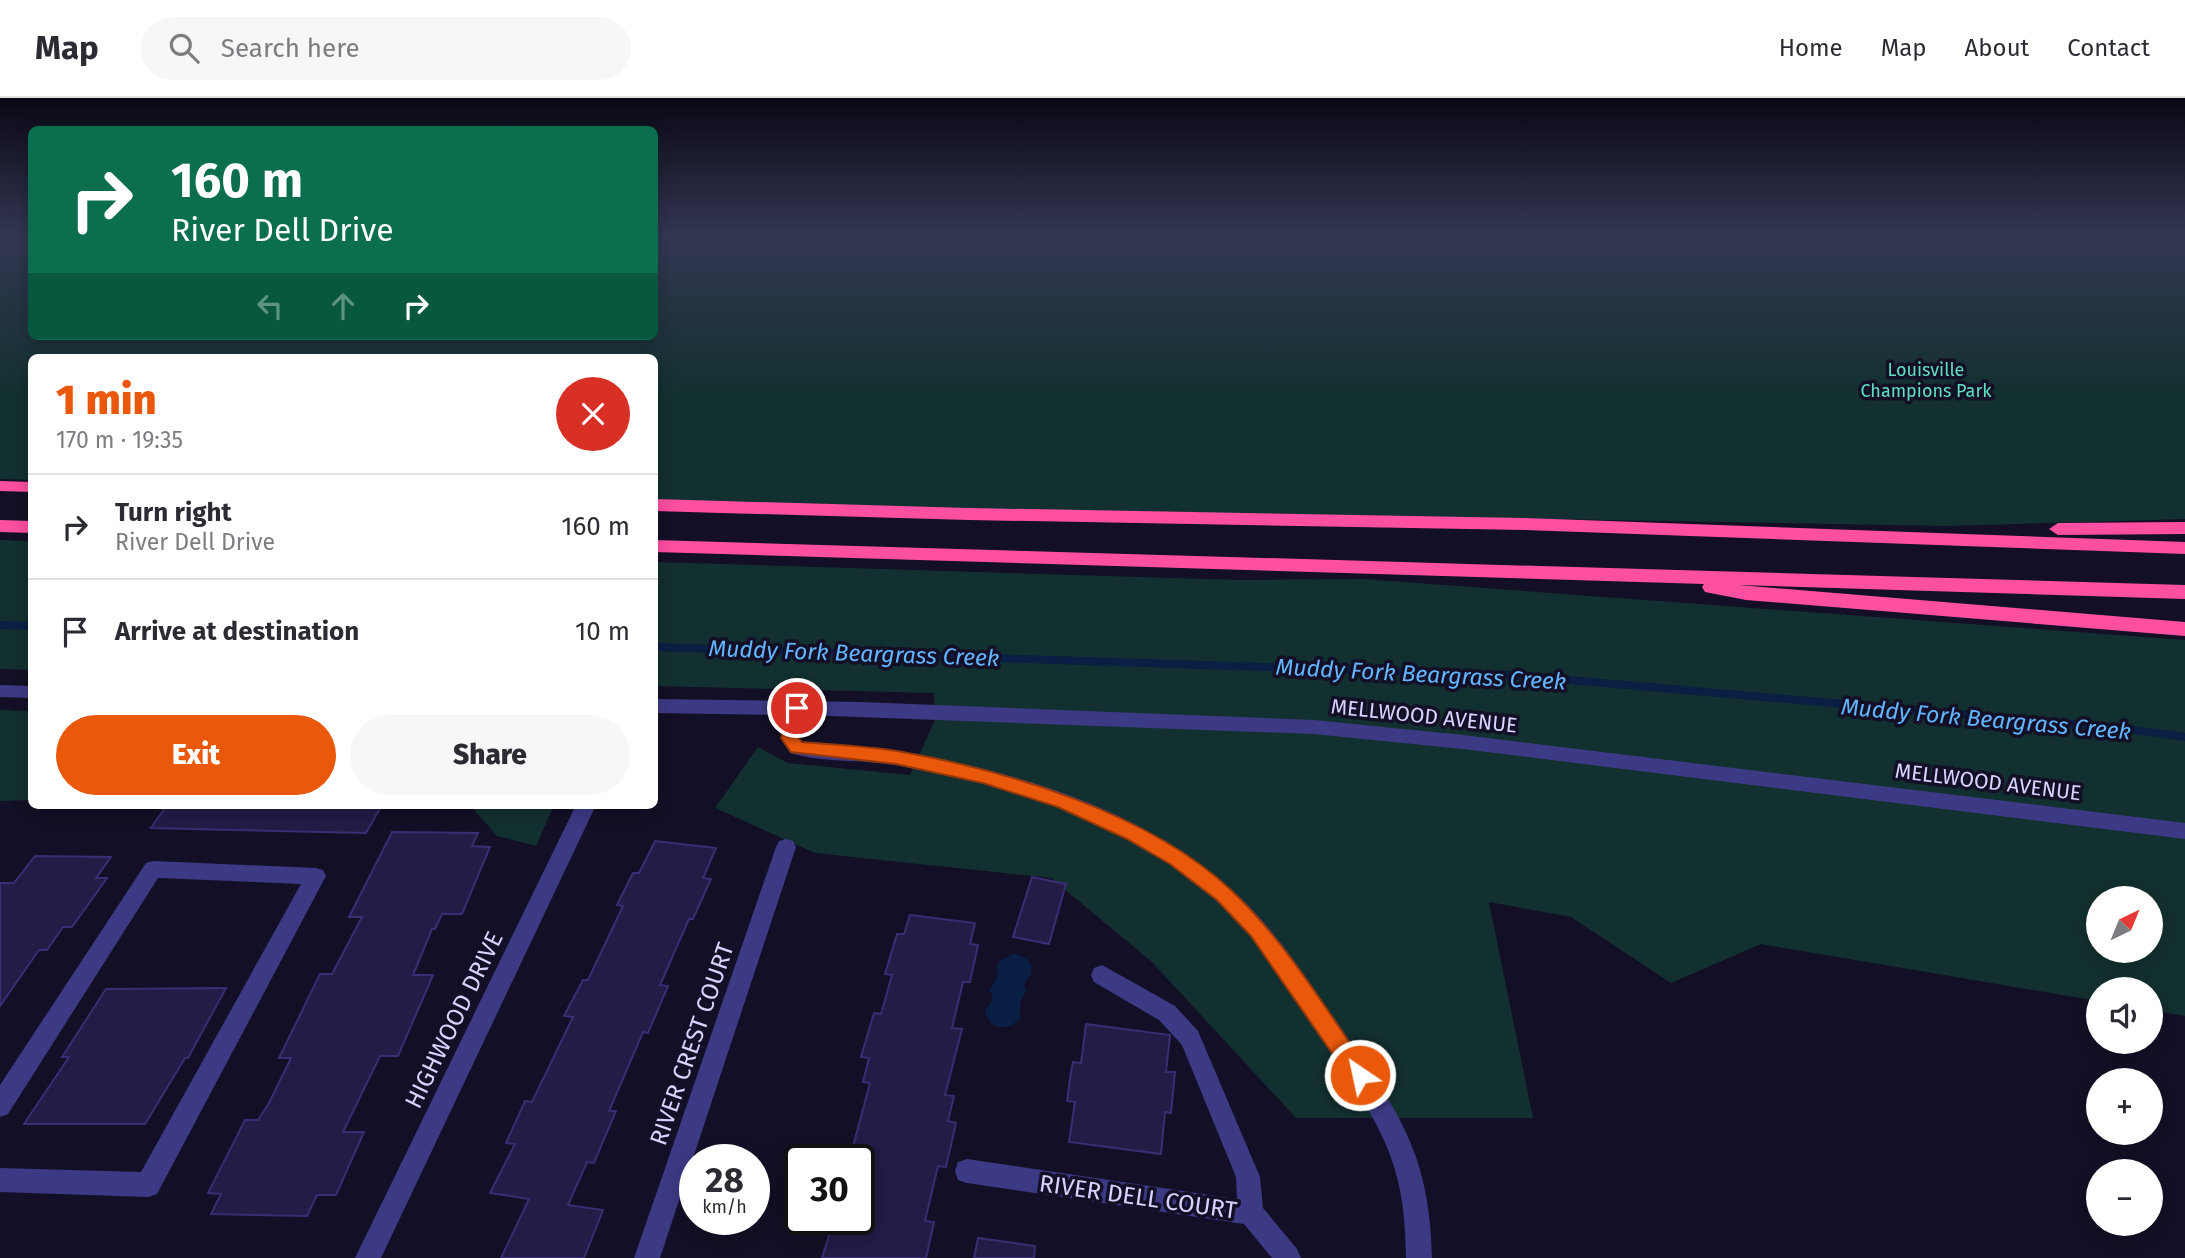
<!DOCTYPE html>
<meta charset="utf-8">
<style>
body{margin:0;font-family:"Fira Sans",sans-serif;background:#f7f7f7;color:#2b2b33;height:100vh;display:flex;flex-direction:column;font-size:26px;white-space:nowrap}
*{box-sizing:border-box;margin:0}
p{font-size:23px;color:#7c7c81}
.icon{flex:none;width:38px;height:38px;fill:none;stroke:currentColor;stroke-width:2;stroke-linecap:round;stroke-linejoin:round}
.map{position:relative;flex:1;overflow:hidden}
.drawer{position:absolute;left:28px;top:256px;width:630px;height:455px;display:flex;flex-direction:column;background:#fff;border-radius:10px;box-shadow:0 4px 18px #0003}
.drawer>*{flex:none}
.hud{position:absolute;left:28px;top:28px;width:630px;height:214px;border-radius:10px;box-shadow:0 4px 18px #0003;background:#0b6e4f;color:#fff;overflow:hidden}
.needle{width:46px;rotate:43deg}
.tools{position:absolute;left:2086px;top:788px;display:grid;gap:14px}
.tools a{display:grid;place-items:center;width:77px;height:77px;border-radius:50%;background:#fff;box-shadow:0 4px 18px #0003;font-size:35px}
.speed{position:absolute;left:679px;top:1046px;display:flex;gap:14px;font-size:35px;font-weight:700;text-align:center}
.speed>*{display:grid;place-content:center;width:91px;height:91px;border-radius:50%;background:#fff;box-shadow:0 4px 18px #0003;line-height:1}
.speed small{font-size:18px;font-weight:400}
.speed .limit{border:4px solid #111;border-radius:10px;background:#fff;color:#111}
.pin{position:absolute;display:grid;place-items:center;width:60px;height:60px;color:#fff;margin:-30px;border:4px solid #fff;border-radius:50%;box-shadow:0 2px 7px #0007}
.me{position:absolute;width:77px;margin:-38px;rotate:326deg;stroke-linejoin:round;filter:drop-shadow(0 0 5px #0008)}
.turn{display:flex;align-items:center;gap:24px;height:147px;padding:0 28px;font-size:32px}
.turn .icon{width:91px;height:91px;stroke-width:2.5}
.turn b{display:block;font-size:49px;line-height:60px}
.lanes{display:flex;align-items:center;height:66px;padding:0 28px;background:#0003;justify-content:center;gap:35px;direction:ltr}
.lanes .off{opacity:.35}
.round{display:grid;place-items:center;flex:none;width:74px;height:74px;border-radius:37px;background:#f7f7f7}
.overview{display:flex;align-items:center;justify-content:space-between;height:119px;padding:0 28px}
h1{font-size:42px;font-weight:800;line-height:52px;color:#ea580c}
.action{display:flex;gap:14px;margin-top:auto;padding:14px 28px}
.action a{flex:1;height:80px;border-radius:42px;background:#ea580c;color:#fff;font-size:28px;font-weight:800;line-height:80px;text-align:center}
.action a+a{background:#f7f7f7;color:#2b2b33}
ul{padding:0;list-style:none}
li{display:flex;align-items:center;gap:21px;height:105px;padding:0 28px;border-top:2px solid #e1e1e2}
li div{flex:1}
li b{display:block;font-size:26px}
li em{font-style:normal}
header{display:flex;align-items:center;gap:42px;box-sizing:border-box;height:98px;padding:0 35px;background:#fff;border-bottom:2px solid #e1e1e2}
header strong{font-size:33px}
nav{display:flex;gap:38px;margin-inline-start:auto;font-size:24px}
.search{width:490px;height:63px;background:#f7f7f7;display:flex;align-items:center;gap:18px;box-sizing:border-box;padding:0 24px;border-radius:38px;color:#7c7c81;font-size:26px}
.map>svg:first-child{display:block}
</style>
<header>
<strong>Map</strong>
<div class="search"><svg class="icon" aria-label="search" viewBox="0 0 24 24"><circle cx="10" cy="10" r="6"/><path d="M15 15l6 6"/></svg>Search here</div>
<nav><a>Home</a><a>Map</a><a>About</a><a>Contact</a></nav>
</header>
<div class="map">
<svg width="2185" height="1160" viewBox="0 0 2185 1160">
<rect width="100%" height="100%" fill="#130f26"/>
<path fill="#12302f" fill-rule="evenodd" d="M0,138H31L32,238H654L655,138H2185V421L1945,428L655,405L654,259H32L31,382L0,381Z
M0,442L31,443V572L0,571Z
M655,464L1239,482L1363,481L2185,542V918L2151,912V891H2098V903L1761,846L1671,885L1571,819L1489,804L1533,1020H1296L1152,864L1051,780L815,755L715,710L758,649L788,665L910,677L935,622L934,595L655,588ZM2098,800H2151V852H2098Z
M0,612L31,613V702L0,703Z
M470,707H554L536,748L497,738Z"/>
<path fill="#0a1f44" d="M1013,856C1032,858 1037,872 1024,886L1026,893L1020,906V921C1006,934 989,932 985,912L993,901L990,892L997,879L998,864Z"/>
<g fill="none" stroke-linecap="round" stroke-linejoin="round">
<path stroke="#0a1f44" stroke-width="8" d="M0,527L32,528
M654,549L1512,577L2119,630L2185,639"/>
</g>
<path fill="#241b47" stroke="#3b2d73" stroke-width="2" d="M167,707H382L366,735L151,730Z
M392,734L478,735L472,748L490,749L462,816H442L435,831H432L413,877H433L398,958H380L343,1034H364L336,1097H317L307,1118L211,1116L221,1096L208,1095L245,1022H258L269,1005L291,960H279L320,876H332L362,819H349Z
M655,743L716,750L703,780L711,781L693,821H689L660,887L668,888L648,935L643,934L609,1013H616L594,1065L587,1064L568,1107L603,1112L584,1160H501L529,1101L490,1095L515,1046L506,1045L525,1003L532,1004L573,919L564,918L583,882H588L623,808L617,807L633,775H639Z
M35,758L111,759L96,780H107L72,829H63L47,852H39L0,908V785H14Z
M1032,779L1066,786L1049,846L1013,839Z
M910,817L975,825L970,846L978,847L970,884H963L952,930L962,931L945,997L954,998L948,1023L956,1025L946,1069L938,1068L925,1123L934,1124L926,1160H822L834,1122H859V1061L850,1060L870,985L863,984L869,960L861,959L874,915L881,916L892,877L885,876L897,836H904Z
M226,890L188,960H185L145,1026H24L69,959H62L106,891Z
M1086,926L1170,937L1166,974H1175L1171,1015L1165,1014L1161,1056L1069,1044L1075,1004L1067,1003L1071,974L1073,964L1081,965Z
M978,1140L1035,1148L1034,1160H974Z"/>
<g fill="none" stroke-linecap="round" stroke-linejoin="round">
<path fill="#3d3a85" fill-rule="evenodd" d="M0,587L32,588V600L0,599Z
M654,601L860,604L1314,622L1463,637L2185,725V741L1463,651L1314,636L804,617L799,639L803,644C834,649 866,648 898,653C1021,674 1157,715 1247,806C1284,844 1313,890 1343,933C1399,1015 1430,1056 1432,1160H1406C1406,1056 1375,1021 1320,938C1293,897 1267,855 1233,819C1156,739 1044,696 937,675C915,670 892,666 869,664C843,662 816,663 790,655L781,640L786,617L654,615Z
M576,707H596L381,1160H355Z
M786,741L793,743L796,749L660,1160H634L776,749L779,743Z
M153,763L316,770L323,772L326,778L157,1096L148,1099L0,1094V1070L141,1074L301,786L158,780L8,1016L0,1019V987L146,765Z
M1102,867L1175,908L1198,933L1260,1079L1263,1110L1297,1151L1301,1160H1272L1244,1126L967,1085L958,1082L955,1073L958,1064L967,1061L1237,1101L1236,1079L1182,947L1159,922L1094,884L1091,877L1094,870Z"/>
<path fill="#ff4fa3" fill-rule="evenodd" d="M0,383L32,384V394L0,393Z
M654,401L969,410L1525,420L2185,444V456L1525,432L969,422L654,413Z
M0,422L32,423V435L0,434Z
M2185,424V436L2058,437L2049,431L2058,425Z
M654,442L2185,487V501L1738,487L2185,524V538L1746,502L1705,494L1702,489L1704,486L654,454Z"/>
</g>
<linearGradient id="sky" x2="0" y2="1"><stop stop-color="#0a0815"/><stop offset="0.46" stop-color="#333752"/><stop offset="1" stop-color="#333752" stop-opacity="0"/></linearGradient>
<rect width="2185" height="300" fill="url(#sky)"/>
<path fill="#ea580c" stroke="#983908" stroke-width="2" d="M797,604L805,610L798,639L802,644C834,647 866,648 897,653C1006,672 1150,715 1232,793C1286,844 1325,910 1367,970L1370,977L1367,984L1360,987L1352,984L1251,838L1217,802L1170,766L1127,741L1058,709L983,685L896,666L791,654L781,640L789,610Z"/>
<g text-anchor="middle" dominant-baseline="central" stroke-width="7" stroke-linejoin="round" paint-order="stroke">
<g font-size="18" fill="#5fe0c0" stroke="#130f26">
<text x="1926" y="272">Louisville<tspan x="1926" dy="21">Champions Park</tspan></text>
</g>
<g font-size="21" fill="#d9d4ff" stroke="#130f26">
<text transform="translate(1424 618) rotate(6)">MELLWOOD AVENUE</text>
<text transform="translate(1988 684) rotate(7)">MELLWOOD AVENUE</text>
</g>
<g font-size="23" font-style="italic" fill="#62b6ff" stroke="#130f26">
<text transform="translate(854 555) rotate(2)">Muddy Fork Beargrass Creek</text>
<text transform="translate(1421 576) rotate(3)">Muddy Fork Beargrass Creek</text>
<text transform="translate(1986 621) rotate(5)">Muddy Fork Beargrass Creek</text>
</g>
<g font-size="24" fill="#d9d4ff" stroke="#130f26">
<text transform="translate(454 922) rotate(-64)">HIGHWOOD DRIVE</text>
<text transform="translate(692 946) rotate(-71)">RIVER CREST COURT</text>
<text transform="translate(1138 1099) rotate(8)">RIVER DELL COURT</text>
</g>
</g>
</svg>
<div class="tools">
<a><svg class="needle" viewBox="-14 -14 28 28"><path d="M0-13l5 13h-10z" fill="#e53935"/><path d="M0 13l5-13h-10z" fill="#7c7c81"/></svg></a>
<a><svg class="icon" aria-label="sound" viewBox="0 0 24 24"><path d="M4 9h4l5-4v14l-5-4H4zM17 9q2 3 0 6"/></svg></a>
<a>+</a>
<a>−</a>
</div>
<div class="speed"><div>28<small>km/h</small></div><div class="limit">30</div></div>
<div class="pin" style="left:797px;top:610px;background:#d93025"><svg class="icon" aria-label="arrive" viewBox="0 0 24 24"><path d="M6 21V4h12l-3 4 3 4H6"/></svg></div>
<svg class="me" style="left:1360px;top:977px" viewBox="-20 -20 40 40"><circle r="17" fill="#ea580c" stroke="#fff" stroke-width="3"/><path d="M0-11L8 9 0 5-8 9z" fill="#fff"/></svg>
<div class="hud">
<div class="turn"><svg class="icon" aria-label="right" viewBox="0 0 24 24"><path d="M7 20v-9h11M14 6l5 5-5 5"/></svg><div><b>160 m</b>River Dell Drive</div></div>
<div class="lanes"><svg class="icon off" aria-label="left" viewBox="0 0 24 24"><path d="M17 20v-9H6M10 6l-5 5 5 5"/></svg><svg class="icon off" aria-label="ahead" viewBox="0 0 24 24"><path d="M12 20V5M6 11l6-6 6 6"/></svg><svg class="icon" aria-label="right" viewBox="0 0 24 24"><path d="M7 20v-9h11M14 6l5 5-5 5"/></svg></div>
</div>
<section class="drawer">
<div class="overview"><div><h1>1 min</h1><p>170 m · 19:35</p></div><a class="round" style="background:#d93025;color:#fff"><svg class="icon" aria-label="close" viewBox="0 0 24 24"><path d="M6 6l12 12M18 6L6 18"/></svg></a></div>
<ul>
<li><svg class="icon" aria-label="right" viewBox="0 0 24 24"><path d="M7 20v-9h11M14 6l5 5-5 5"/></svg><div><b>Turn right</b><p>River Dell Drive</p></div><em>160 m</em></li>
<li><svg class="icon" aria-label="arrive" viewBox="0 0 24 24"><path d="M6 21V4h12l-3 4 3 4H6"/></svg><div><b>Arrive at destination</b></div><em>10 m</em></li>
</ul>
<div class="action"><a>Exit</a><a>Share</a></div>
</section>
</div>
